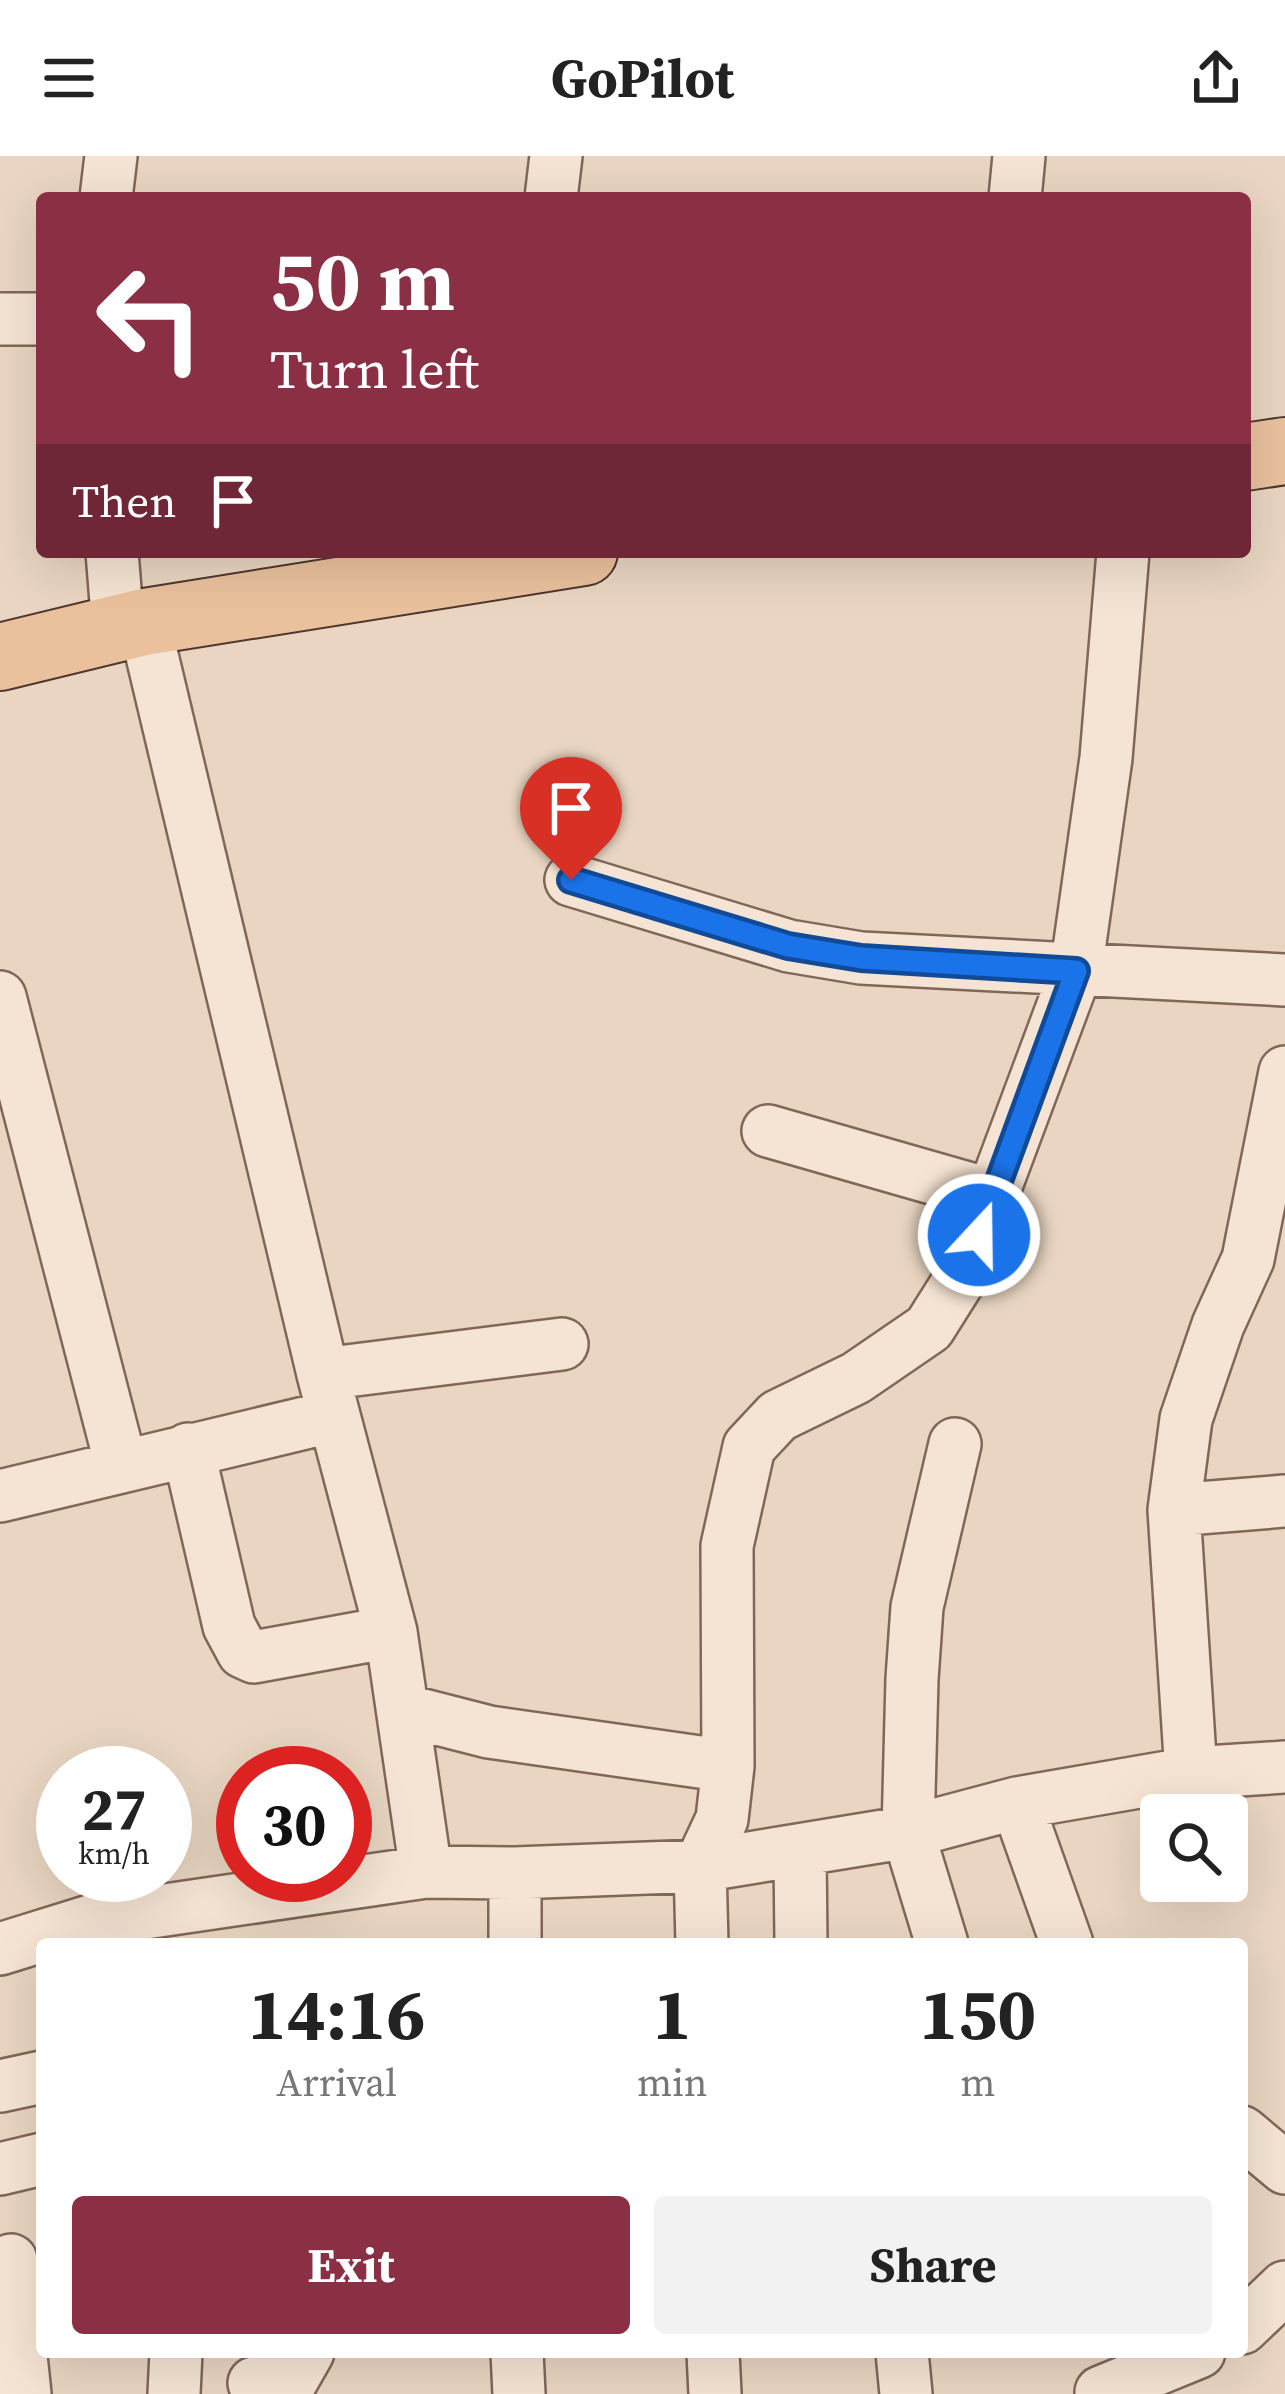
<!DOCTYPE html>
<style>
body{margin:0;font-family:"Source Serif 4",serif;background:#f2f2f2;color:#222;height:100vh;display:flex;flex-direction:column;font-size:45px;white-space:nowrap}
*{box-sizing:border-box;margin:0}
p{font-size:39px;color:#767676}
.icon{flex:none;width:66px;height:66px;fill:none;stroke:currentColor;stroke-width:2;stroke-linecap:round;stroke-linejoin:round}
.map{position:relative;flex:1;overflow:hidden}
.details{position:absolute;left:36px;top:1782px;width:1212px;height:420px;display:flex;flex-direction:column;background:#fff;border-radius:12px;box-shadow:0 12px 48px #0002}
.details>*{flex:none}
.hud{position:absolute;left:36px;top:36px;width:1215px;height:366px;border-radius:12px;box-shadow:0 12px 48px #0002;background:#8b3044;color:#fff;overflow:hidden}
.tools{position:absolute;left:1140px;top:1638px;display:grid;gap:24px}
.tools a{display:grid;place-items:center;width:108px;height:108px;border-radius:12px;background:#fff;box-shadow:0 12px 48px #0002;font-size:60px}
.speed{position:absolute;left:36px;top:1590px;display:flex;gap:24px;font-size:60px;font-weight:700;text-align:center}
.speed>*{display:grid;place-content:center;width:156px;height:156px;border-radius:50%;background:#fff;box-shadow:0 12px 48px #0002;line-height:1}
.speed small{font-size:30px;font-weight:400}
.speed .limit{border:18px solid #d22;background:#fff;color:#111}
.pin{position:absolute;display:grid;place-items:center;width:102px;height:102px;color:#fff;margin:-123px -51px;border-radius:50% 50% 50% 0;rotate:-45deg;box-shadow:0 0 12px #0007}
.pin .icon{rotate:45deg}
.me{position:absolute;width:132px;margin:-66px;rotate:21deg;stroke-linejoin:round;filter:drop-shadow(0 0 9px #0008)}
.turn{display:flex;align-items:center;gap:42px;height:252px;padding:0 36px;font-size:54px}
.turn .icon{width:156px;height:156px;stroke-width:2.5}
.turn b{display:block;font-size:84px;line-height:102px}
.then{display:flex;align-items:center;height:114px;padding:0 36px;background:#0003;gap:24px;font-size:45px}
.eta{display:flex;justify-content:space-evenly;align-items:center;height:204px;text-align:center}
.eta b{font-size:72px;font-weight:700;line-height:84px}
.button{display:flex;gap:24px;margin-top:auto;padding:24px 36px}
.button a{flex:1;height:138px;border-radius:12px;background:#8b3044;color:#fff;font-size:48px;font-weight:700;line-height:138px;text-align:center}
.button a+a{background:#f2f2f2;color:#222}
header{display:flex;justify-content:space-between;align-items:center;height:156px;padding:0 36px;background:#fff;font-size:54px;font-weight:700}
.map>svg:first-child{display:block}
</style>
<header><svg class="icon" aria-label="menu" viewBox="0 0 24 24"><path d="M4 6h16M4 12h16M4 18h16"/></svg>GoPilot<svg class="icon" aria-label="share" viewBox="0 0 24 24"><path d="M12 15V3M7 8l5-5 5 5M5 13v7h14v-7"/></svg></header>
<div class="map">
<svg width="1285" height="2238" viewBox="0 0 1285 2238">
<rect width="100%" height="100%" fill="#e9d5c1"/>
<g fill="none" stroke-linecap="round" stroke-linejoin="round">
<g stroke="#81675a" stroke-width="56">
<path id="minor" d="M106,42L111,0
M551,42L556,0
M1015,42L1019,0
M0,163H42
M112,396L118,471
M144,466L323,1218L391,1476L426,1716
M571,724L789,790L861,802L1285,824
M0,841L121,1309
M768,975L995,1040
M323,1218L562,1188
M188,1293L229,1470L243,1496L254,1501L391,1476
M0,1340L334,1260
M1174,1354L1285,1345
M403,1554L489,1576L728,1610
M1191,1617L1174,1354L1186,1263L1218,1169L1248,1103L1285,916
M1017,1647L1067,1788
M800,1696L801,1788
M515,1717V1788
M702,1788L700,1710L722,1663L728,1610L727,1390L749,1291L778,1260L856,1222L929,1172L963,1118L1076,815L1106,602L1123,396
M942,1788L908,1676L912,1523L917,1451L955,1288
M0,1793L90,1765L426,1716L515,1717L700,1710L908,1676L1017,1647L1191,1617L1285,1611
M0,1930L42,1921
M1242,1976L1285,2012
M0,2013L42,2003
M11,2104L25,2238
M1242,2172L1285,2131
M517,2196L519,2238
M713,2196L715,2238
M902,2196L906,2238
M254,2227L292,2224L308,2196
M1101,2236L1199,2196
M174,2238L176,2196"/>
</g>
<g stroke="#4f372e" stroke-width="70">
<path id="major" d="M1245,301L1285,295
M0,501L144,466L584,396"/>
</g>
<use href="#minor" stroke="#f5e4d3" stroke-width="51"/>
<use href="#major" stroke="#eac19c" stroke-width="66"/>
</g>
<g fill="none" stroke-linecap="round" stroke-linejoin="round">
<g stroke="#114b97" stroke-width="30">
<path id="route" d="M571,724L788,790L861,802L1076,815L979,1079"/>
</g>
<use href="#route" stroke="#1a73e8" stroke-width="21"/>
</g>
</svg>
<div class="tools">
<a><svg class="icon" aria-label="search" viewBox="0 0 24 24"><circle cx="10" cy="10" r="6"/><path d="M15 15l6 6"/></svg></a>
</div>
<div class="speed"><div>27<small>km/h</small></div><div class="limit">30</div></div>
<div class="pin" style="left:571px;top:724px;background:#d93025"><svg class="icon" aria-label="arrive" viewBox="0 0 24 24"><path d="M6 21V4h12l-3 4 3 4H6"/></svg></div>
<svg class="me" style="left:979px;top:1079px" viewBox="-20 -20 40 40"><circle r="17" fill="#1a73e8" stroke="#fff" stroke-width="3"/><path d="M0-11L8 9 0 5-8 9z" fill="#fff"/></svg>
<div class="hud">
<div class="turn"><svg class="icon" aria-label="left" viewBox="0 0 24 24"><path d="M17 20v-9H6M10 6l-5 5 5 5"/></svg><div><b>50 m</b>Turn left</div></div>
<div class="then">Then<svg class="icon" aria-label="arrive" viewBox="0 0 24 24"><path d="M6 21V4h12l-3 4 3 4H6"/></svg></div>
</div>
<section class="details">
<div class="eta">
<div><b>14:16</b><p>Arrival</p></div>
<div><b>1</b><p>min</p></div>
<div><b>150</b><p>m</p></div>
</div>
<div class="button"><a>Exit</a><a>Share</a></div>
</section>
</div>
